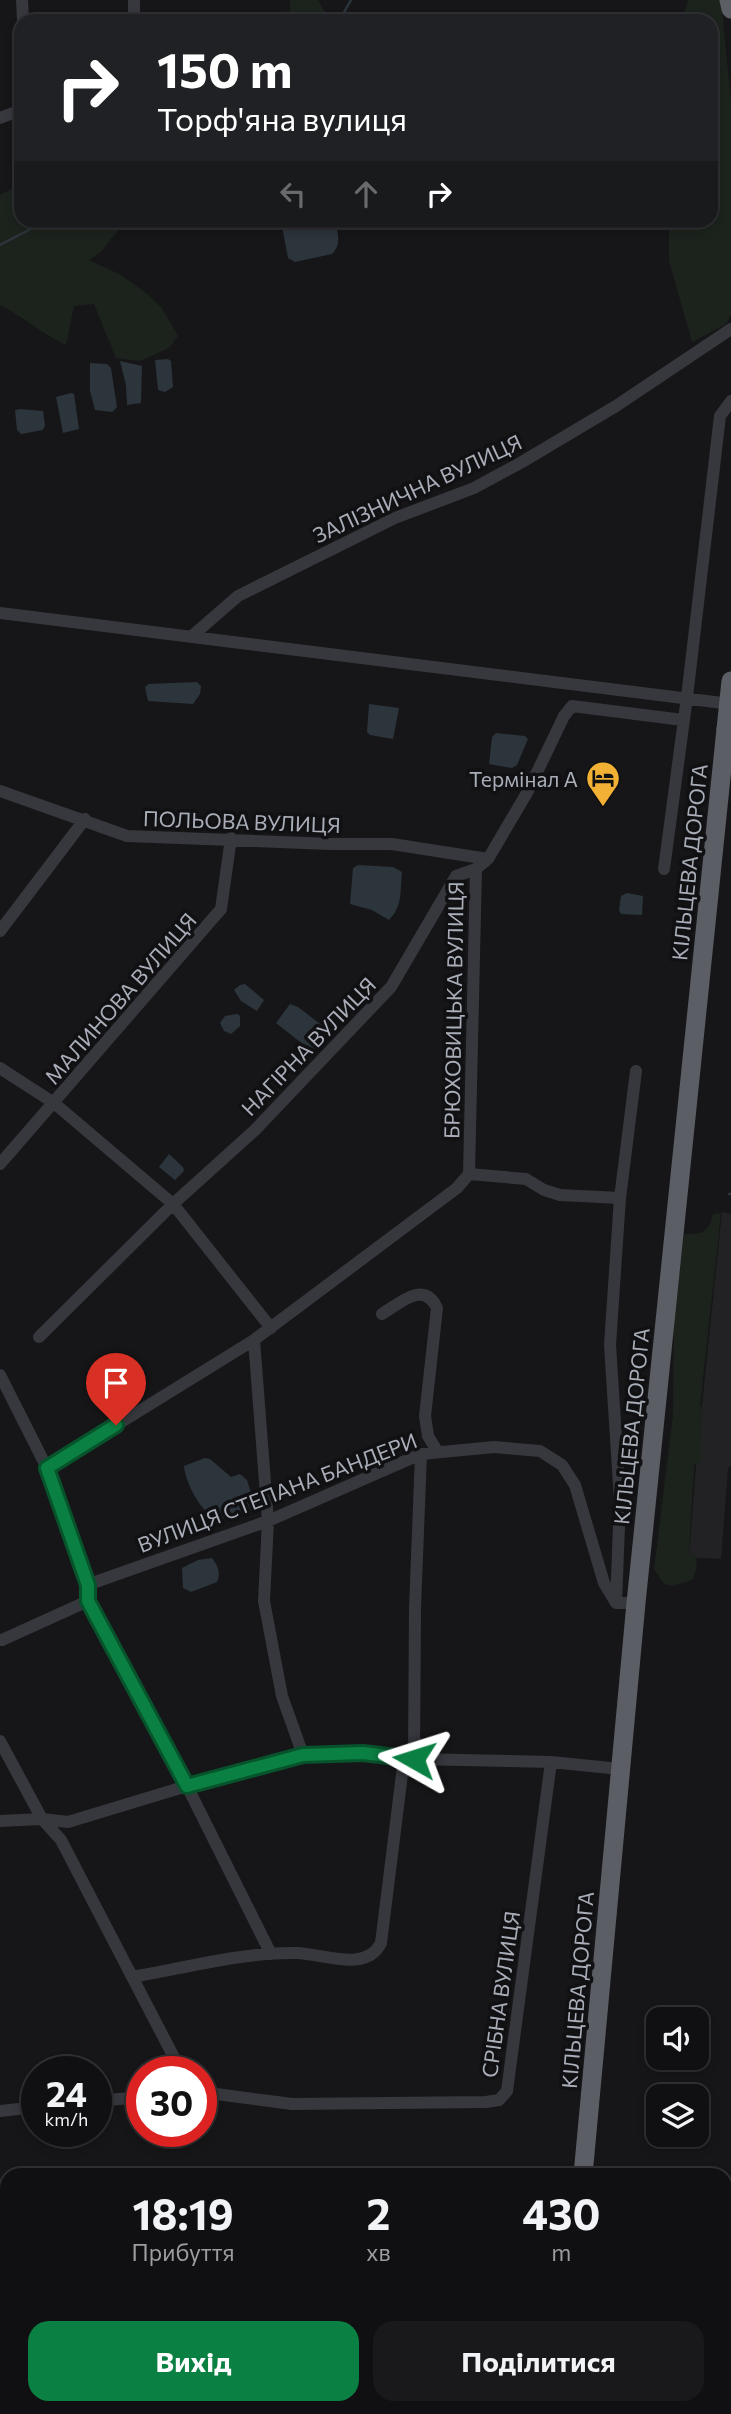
<!DOCTYPE html>
<html lang="uk">
<meta charset="utf-8">
<style>
body{margin:0;font-family:Commissioner,sans-serif;background:#19191b;color:#f1f3f6;height:100vh;display:flex;flex-direction:column;font-size:26px;white-space:nowrap}
*{box-sizing:border-box;margin:0}
p{font-size:23px;color:#9c9d9f}
.icon{flex:none;width:38px;height:38px;fill:none;stroke:currentColor;stroke-width:2;stroke-linecap:round;stroke-linejoin:round}
.map{position:relative;flex:1;overflow:hidden}
.sheet{position:absolute;left:0px;top:2168px;width:732px;height:247px;display:flex;flex-direction:column;background:#101012;border-radius:21px 21px 0 0;box-shadow:0 4px 10px #0003,0 0 0 2px #303032}
.sheet>*{flex:none}
.top-card{position:absolute;left:14px;top:14px;width:704px;height:214px;border-radius:21px;box-shadow:0 4px 10px #0003,0 0 0 2px #303032;background:#202124;color:#fff;overflow:hidden}
.fabs{position:absolute;left:646px;top:2007px;display:grid;gap:14px}
.fabs a{display:grid;place-items:center;width:63px;height:63px;border-radius:14px;background:#101012;box-shadow:0 4px 10px #0003,0 0 0 2px #303032;font-size:35px}
.speed{position:absolute;left:21px;top:2056px;display:flex;gap:14px;font-size:35px;font-weight:700;text-align:center}
.speed>*{display:grid;place-content:center;width:91px;height:91px;border-radius:50%;background:#101012;box-shadow:0 4px 10px #0003,0 0 0 2px #303032;line-height:1}
.speed small{font-size:18px;font-weight:400}
.speed .limit{border:10px solid #d22;background:#fff;color:#111}
.pin{position:absolute;display:grid;place-items:center;width:60px;height:60px;color:#fff;margin:-72px -30px;border-radius:50% 50% 50% 0;rotate:-45deg;box-shadow:0 0 7px #0007}
.pin .icon{rotate:45deg}
.me{position:absolute;width:77px;margin:-38px;rotate:276deg;stroke-linejoin:round;filter:drop-shadow(0 0 5px #0008)}
.turn{display:flex;align-items:center;gap:24px;height:147px;padding:0 28px;font-size:32px}
.turn .icon{width:91px;height:91px;stroke-width:2.5}
.turn b{display:block;font-size:49px;line-height:60px}
.lanes{display:flex;align-items:center;height:66px;padding:0 28px;background:#0003;justify-content:center;gap:35px;direction:ltr}
.lanes .off{opacity:.35}
.eta{display:flex;justify-content:space-evenly;align-items:center;height:119px;text-align:center}
.eta b{font-size:42px;font-weight:700;line-height:49px}
.button{display:flex;gap:14px;margin-top:auto;padding:14px 28px}
.button a{flex:1;height:80px;border-radius:21px;background:#0b8043;color:#fff;font-size:28px;font-weight:700;line-height:80px;text-align:center}
.button a+a{background:#19191b;color:#f1f3f6}
.map>svg:first-child{display:block}
</style>
<div class="map">
<svg width="731" height="2414" viewBox="0 0 731 2414">
<rect width="100%" height="100%" fill="#161618"/>
<path fill="#222225" d="M722,1212L731,1214V1465L728,1469L721,1559L689,1557L697,1454Z"/>
<path fill="#1c231d" d="M290,0H318L330,21H217L224,16L257,17L290,11Z
M688,0H721L731,101V315L726,324L692,342L669,261V221L710,220V21H682Z
M21,184V220L125,221L101,252L89,260L121,275L146,293L161,307L178,336L169,348L140,361L116,358L94,304L74,306L66,345C42,334 24,317 0,305V195Z
M721,1213L700,1406L703,1408L700,1451L703,1452L702,1462L694,1464L689,1553L697,1555L696,1570L692,1580L673,1586L664,1584L654,1569L673,1415L674,1319L684,1234C702,1234 709,1233 713,1214Z"/>
<path fill="#2c353c" d="M281,221H334C338,232 342,244 332,254L295,262L288,258Z
M168,359L171,361L173,387L165,392L158,390L155,360Z
M120,361L142,366L141,403L127,405L126,385Z
M90,363L107,364L111,368L117,407L112,412L95,410L90,391Z
M71,393L74,394L79,429L63,433L56,397Z
M20,409L43,411L45,425L43,430L21,434L17,430L15,410Z
M197,682L201,686L200,694L193,704L148,701L145,687L149,684Z
M369,704L399,708L393,739L370,735L367,732Z
M496,733L525,736L528,739L517,765L512,768L489,764L492,737Z
M358,865L393,867L402,872C400,891 403,906 389,920L372,910L350,904L353,868Z
M627,893L643,896L642,915L621,914L619,910L621,896Z
M245,984L264,1000L257,1011L241,1001L234,990L240,985Z
M290,1004L298,1007L328,1030L329,1036L316,1051L313,1052L276,1023Z
M237,1014L240,1016V1026L231,1034L224,1031L220,1023L225,1016Z
M169,1154L183,1167L184,1171L175,1180L159,1167Z
M205,1458L210,1459L231,1477L240,1474L247,1480L255,1506C250,1512 244,1515 236,1517C230,1518 220,1519 214,1517C200,1511 185,1481 184,1466Z
M212,1558C218,1566 221,1572 217,1582L191,1592L183,1588L182,1568L198,1560Z"/>
<g fill="none" stroke-linecap="round" stroke-linejoin="round">
<path stroke="#2c353c" stroke-width="2.5" d="M339,21L351,0
M0,245L48,220
M729,1194H731"/>
<path stroke="#37383d" stroke-width="12" d="M22,0L23,21
M134,0V21
M0,118L21,110
M0,613L731,704
M192,636L238,596L395,518L474,488L522,462L616,406L731,329
M0,791L127,836L330,844H392L488,859
M664,869L687,697L720,416L731,401
M0,931L85,819
M0,1068L54,1103L173,1204L271,1328
M0,1164L221,909L231,838
M469,1174L476,869L488,859L528,791L564,716L572,706L683,720
M469,1174L526,1179L544,1190L560,1195L620,1198
M382,1314C400,1303 424,1280 437,1308L425,1416L428,1436L437,1451
M39,1337L173,1204L255,1130L391,987L456,876L476,869
M254,1340L268,1521L264,1601L282,1696L303,1755
M0,1375L47,1468L87,1585L88,1601L187,1786L271,1954
M47,1468L254,1340L457,1188L469,1174
M87,1585L268,1521L421,1454L494,1447L540,1451L562,1465L575,1485L604,1583L616,1603H636
M616,1603L620,1500L610,1345L620,1198L636,1071
M2,1640L88,1601
M0,1741L42,1819L61,1840L179,2067V2072
M414,1759L415,1608L421,1454
M0,1821L42,1819L68,1822L187,1786L303,1755L363,1753L414,1759L551,1762L620,1769
M132,1977C185,1968 244,1952 297,1953C324,1954 366,1973 381,1943L404,1758
M201,2092L292,2104L486,2102L499,2100L507,2091L551,1762
M96,2101L142,2097
M0,2111L37,2107
M0,2396L7,2397
M99,2408H181
M377,2408L401,2414"/>
<path stroke="#5b5e65" stroke-width="19" d="M729,0L731,9
M583,2175L636,1603L726,729
M576,2414V2408"/>
<path stroke="#5b5e65" stroke-width="19" d="M726,729L731,681"/>
</g>
<g fill="none" stroke-linecap="round" stroke-linejoin="round">
<g stroke="#07532c" stroke-width="18">
<path id="route" d="M116,1425L47,1468L88,1585V1601L187,1786L303,1755L363,1753L414,1759"/>
</g>
<use href="#route" stroke="#0b8043" stroke-width="12"/>
</g>
<defs>
<g id="hotel-pin" transform="scale(1.75)"><path d="M0 17L-7.5 6A9.5 9.5 0 1 1 7.5 6Z" fill="#f2b134" stroke="#111113"/><path d="M-6-4.5h1.5V1H6V5H4.5V3h-9V5H-6ZM-4 0a1.8 1.8 0 1 1 3.6 0ZM.5 0V-2.5h3Q6-2.5 6 0Z" fill="#111"/></g>
</defs>
<g fill-rule="evenodd">
<use href="#hotel-pin" x="603" y="778"/>
</g>
<g text-anchor="middle" dominant-baseline="central" stroke-width="7" stroke-linejoin="round" paint-order="stroke">
<g font-size="21" fill="#a8adb8" stroke="#111113">
<text transform="translate(417 488) rotate(-25)">ЗАЛІЗНИЧНА ВУЛИЦЯ</text>
<text transform="translate(242 821) rotate(2)">ПОЛЬОВА ВУЛИЦЯ</text>
<text transform="translate(689 862) rotate(-84)">КІЛЬЦЕВА ДОРОГА</text>
<text transform="translate(120 998) rotate(-49)">МАЛИНОВА ВУЛИЦЯ</text>
<text transform="translate(453 1010) rotate(-89)">БРЮХОВИЦЬКА ВУЛИЦЯ</text>
<text transform="translate(308 1046) rotate(-46)">НАГІРНА ВУЛИЦЯ</text>
<text transform="translate(631 1426) rotate(-84)">КІЛЬЦЕВА ДОРОГА</text>
<text transform="translate(277 1492) rotate(-21)">ВУЛИЦЯ СТЕПАНА БАНДЕРИ</text>
<text transform="translate(577 1990) rotate(-85)">КІЛЬЦЕВА ДОРОГА</text>
<text transform="translate(500 1994) rotate(-82)">СРІБНА ВУЛИЦЯ</text>
</g>
<g font-size="21" fill="#a8adb8" stroke="#111113" text-anchor="end">
<text x="578" y="778">Термінал А</text>
</g>
</g>
</svg>
<div class="fabs">
<a><svg class="icon" aria-label="sound" viewBox="0 0 24 24"><path d="M4 9h4l5-4v14l-5-4H4zM17 9q2 3 0 6"/></svg></a>
<a><svg class="icon" aria-label="layers" viewBox="0 0 24 24"><path d="M12 4l9 5-9 5-9-5zM3 14l9 5 9-5"/></svg></a>
</div>
<div class="speed"><div>24<small>km/h</small></div><div class="limit">30</div></div>
<div class="pin" style="left:116px;top:1425px;background:#d93025"><svg class="icon" aria-label="arrive" viewBox="0 0 24 24"><path d="M6 21V4h12l-3 4 3 4H6"/></svg></div>
<svg class="me" style="left:414px;top:1759px" viewBox="-20 -20 40 40"><path d="M0-17L14 15 0 8-14 15z" fill="#0b8043" stroke="#fff" stroke-width="4"/></svg>
<div class="top-card">
<div class="turn"><svg class="icon" aria-label="right" viewBox="0 0 24 24"><path d="M7 20v-9h11M14 6l5 5-5 5"/></svg><div><b>150 m</b>Торф'яна вулиця</div></div>
<div class="lanes"><svg class="icon off" aria-label="left" viewBox="0 0 24 24"><path d="M17 20v-9H6M10 6l-5 5 5 5"/></svg><svg class="icon off" aria-label="ahead" viewBox="0 0 24 24"><path d="M12 20V5M6 11l6-6 6 6"/></svg><svg class="icon" aria-label="right" viewBox="0 0 24 24"><path d="M7 20v-9h11M14 6l5 5-5 5"/></svg></div>
</div>
<section class="sheet">
<div class="eta">
<div><b>18:19</b><p>Прибуття</p></div>
<div><b>2</b><p>хв</p></div>
<div><b>430</b><p>m</p></div>
</div>
<div class="button"><a>Вихід</a><a>Поділитися</a></div>
</section>
</div>
